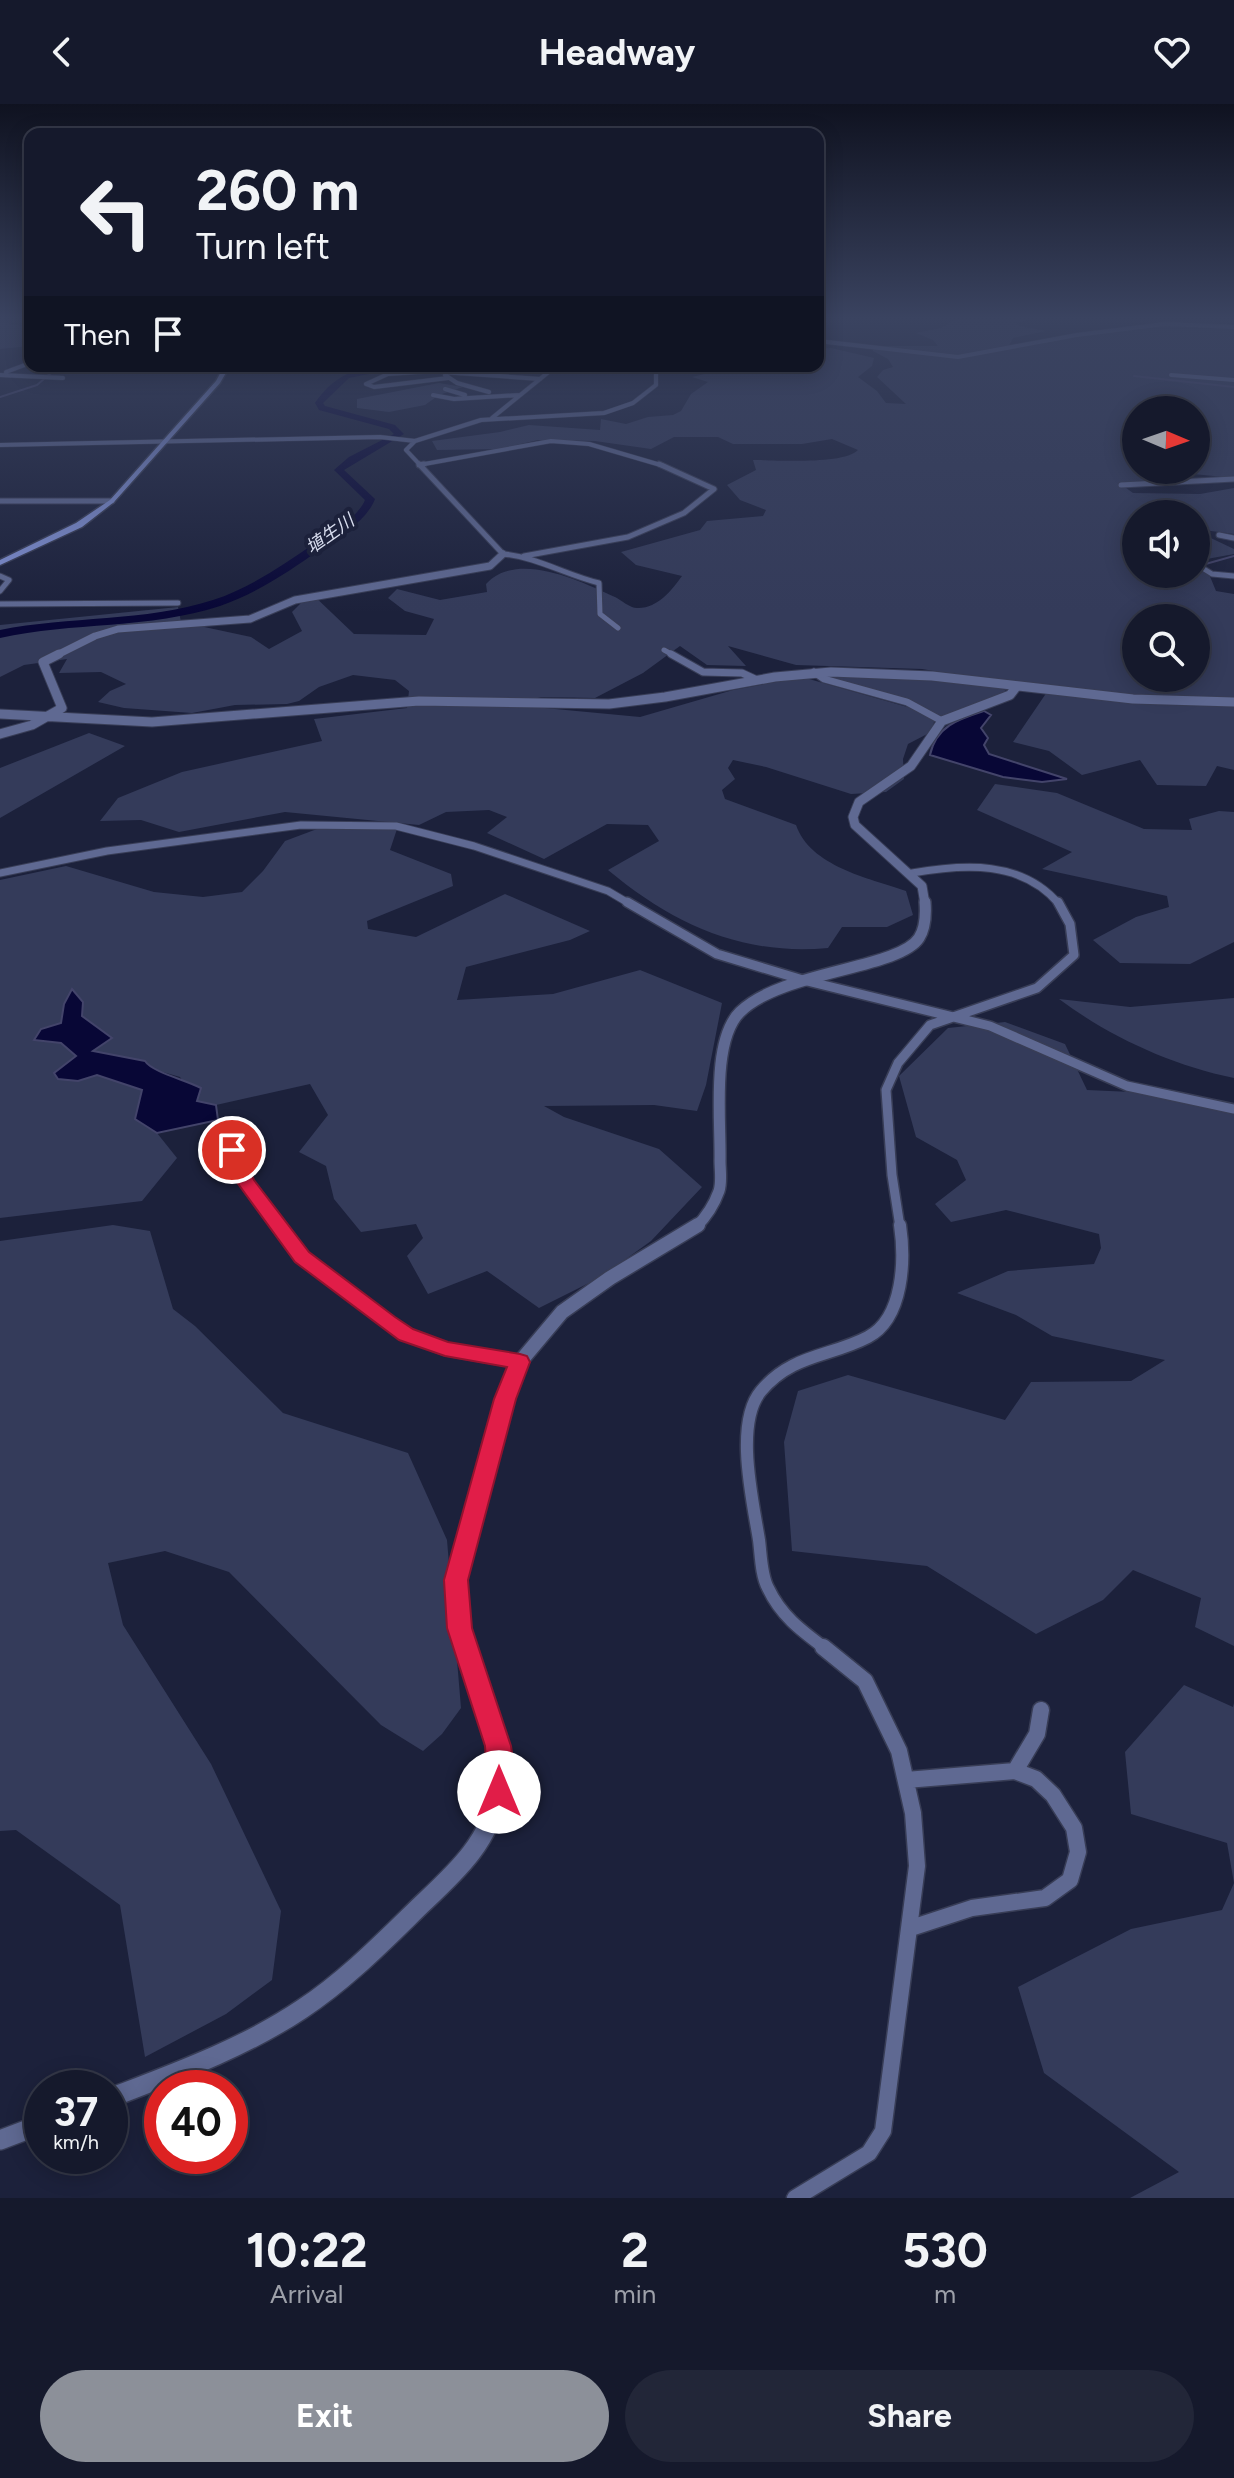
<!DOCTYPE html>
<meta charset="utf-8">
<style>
body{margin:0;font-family:Figtree,"Noto Sans JP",sans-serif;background:#222638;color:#f1f3f6;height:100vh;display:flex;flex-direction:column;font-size:30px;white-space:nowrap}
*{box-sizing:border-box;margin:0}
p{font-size:26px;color:#9da0a9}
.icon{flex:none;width:44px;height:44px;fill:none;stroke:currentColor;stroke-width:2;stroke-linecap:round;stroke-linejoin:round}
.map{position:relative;height:2094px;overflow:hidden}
.sheet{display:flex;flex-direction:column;background:#15192c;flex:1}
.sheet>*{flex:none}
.banner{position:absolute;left:24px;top:24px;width:800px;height:244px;border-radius:16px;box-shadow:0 4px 20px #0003,0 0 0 2px #343848;background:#15192c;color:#f1f3f6;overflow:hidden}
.needle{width:52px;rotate:92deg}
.controls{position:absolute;left:1122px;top:292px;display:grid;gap:16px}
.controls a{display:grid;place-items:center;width:88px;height:88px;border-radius:50%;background:#15192c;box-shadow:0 4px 20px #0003,0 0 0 2px #343848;font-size:40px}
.speed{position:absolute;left:24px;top:1966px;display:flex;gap:16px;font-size:40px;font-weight:700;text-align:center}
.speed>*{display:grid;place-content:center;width:104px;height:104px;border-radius:50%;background:#15192c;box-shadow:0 4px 20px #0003,0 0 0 2px #343848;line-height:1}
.speed small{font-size:20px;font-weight:400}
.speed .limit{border:12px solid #d22;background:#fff;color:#111}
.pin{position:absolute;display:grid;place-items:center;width:68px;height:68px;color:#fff;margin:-34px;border:4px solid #fff;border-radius:50%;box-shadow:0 2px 8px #0007}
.me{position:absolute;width:88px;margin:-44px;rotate:0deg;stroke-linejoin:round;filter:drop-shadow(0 0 6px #0008)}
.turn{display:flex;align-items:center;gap:28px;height:168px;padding:0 40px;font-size:36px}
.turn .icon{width:104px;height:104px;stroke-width:2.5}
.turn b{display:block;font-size:56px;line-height:68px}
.then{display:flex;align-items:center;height:76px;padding:0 40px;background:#0003;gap:16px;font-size:30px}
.eta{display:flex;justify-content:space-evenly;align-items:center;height:136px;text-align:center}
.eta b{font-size:48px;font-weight:700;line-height:56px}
.action{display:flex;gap:16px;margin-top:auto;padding:16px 40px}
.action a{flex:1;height:92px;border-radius:48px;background:#8c9099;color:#fff;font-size:32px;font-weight:700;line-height:92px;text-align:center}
.action a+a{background:#222638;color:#f1f3f6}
header{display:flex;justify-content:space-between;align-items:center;height:104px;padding:0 40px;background:#15192c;font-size:36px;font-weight:700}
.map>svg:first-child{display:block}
</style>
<header><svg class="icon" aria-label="back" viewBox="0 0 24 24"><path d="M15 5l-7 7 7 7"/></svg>Headway<svg class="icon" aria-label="heart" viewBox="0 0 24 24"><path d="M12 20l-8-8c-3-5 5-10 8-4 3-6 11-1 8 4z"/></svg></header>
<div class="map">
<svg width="1234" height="2094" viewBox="0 0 1234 2094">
<rect width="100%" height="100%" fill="#1c213b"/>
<path fill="#343b5a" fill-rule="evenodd" d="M955,216H1030L1016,218L1020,222L1046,227L1013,234L1009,242L1164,220L1234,223V374L1193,370L1186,372L1196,377L1122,381L1133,389L1200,390L1234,384V430L1196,425V410H1136V470H1196V462L1209,470L1216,487L1234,490V596H1179L988,576L922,565L796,561L728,542L746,562L707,561L680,542L643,569L595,594L541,593L513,601L640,613L733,586L802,573L918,606L934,617L933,627L908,640L903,655L904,675L886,688L851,690L766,663L733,656L728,664L735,675L722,686L725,695L796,721C810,762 868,774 906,787L913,811L887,823H842L828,844C742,852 673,820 608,766L659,737L648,721L607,720L544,755L487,729L507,713L489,706L446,708L419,721L285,708L179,728L141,716L100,717L118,694L182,668L322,637L314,615L407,604L409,587L395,576L353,571L319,583L299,597L287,600L235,601L192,609L124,604L98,598L110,587L126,580L101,568L59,569L67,555L24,561L0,573V521L178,503L181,518L251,533L269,545L302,527L292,508L311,489L354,530L426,531L434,515L405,507L388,494L397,485L440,496L487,488L486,480C517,446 580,477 615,493C621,496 630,504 637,504C657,505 672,486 682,472L636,461L621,448L700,426L707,417L763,412L766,406L740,396L727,381L756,366L753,356C775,356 844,361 858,346L832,335L802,340H733L718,333H674L651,345L595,337L538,336L500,345L437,346L432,337L500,328L529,321L600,326L601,315L626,320L648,313L673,311L681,307L691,290L708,278L692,273L713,268L711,265L720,262H818V245L831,244L874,254L872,262L858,273L877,287L886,299L906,300L877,273L883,266L893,263L888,255L873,247L872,242H938L933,236L916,229L941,224ZM1136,306H1196V366H1136ZM1136,514H1196V574H1136Z
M0,218L19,221L29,226L30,242L0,245Z
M439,279L463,283L439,291L425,301L389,308L357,304V295Z
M1196,427L1234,445V450L1196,457Z
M828,570L883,571L999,582L1006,587L1001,592L942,612L826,574Z
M1047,588L1234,600V666L1217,662L1206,682L1157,681L1140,656L1082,671L1049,647L1013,638Z
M89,629L125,642L0,714V664Z
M995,680L1057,689L1144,725L1192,726L1189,715L1219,707L1234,708V838L1190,860L1120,859L1093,836L1136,813L1169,803L1167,792L1042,765L1072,748L977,706Z
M333,719L397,725L390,746L451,770L453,782L367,817L368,825L416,833L505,790L590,827L570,836L466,863L457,896L553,890L640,866L722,899L706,981L697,1007L654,1001L544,1002L564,1013L659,1045L702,1083L651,1137L601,1173L539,1204L487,1167L428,1190L407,1152L423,1134L416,1120L361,1128L334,1095L326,1062L299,1048L328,1011L310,980L216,1001L196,997L180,973L149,964L145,957L92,947L111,934L64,900L61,919L41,925L35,936L61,939L77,952L54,969L77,977L97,971L143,986L140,1019L157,1029L177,1054L142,1097L0,1114V776L66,762L154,788L203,793L242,788L263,767L285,737Z
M1234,894V974C1171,961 1110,933 1059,895L1130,903Z
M1005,918L1065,940L1087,986L1154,989L1234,1002V1542L1195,1523L1201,1494L1133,1466L1103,1496L1036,1530L927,1462L792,1447L784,1338L798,1287L848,1271L1005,1316L1031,1278L1131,1277L1165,1256L1052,1232L1016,1211L957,1189L1008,1167L1094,1160L1101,1144L1099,1130L1006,1106L951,1118L935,1100L966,1076L957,1056L916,1033L899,972L948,924Z
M113,1121L150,1127L173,1205L195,1222L283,1309L408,1349L447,1436L461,1604L442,1630L423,1647L381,1621L229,1468L165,1447L108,1459L123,1521L211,1660L281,1807L272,1876L226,1910L145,1953L120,1801L16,1726L0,1727V1137Z
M1184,1581L1233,1603L1234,1599V2094H1130L1179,2068L1044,1969L1018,1883L1131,1825L1222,1806L1234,1779L1227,1739L1131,1710L1125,1648Z"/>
<path fill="#080736" stroke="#43446a" stroke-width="2" d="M984,607L991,611L981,624L988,634L984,641L989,650L1067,675L1042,678L1003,673L930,651C936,622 959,615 984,607Z
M72,885L83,898L82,912L112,934L93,947L145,957C152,968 186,976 201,984L197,997L216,1001L218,1016L157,1029L135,1015L142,986L97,971L78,977L58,975L54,969L76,952L61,939L34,936L41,925L61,919L64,900Z"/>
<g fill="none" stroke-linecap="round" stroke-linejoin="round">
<path stroke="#43446a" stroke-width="2" d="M1134,272L1234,283
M0,293L37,281L59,262
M1202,461L1234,452"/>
<path fill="#080736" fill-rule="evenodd" d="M376,262H409L349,274L323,299L325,302L395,321L404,330L344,366L375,395C366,418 341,430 322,444C290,467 257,489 220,502C150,525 72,518 0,534V526C69,512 145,518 213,496C250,484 283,461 315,439C332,427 357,415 365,396L334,366L349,353L394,330L389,325L319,306L315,299C331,276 348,266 376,262Z"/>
<g stroke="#383d56" stroke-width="5">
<path id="minor-far5" d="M818,237L958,253L1077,231L1165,220L1234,223
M426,267L443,262
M432,267L388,270L366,280L374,283L448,274
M6,268L30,259
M442,268L540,275
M0,271L63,274
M445,271L457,279L489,288
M1171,271L1234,276
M445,285L465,291
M433,291L454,295L520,291
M492,314L556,262
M415,337L406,346L421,362
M0,341L380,333L415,337L481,316L604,309L633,299L656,281V262
M419,361L551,337L589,340L664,362"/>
</g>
<g stroke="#383d56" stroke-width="7">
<path id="minor-far4" d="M419,360L503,450C537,453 566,471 599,479L600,510L618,524
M419,361L424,360
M1121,381L1234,375
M0,397H112
M1219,431L1234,434
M524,452L628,433L684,409L714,385L659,360
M1196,460L1212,470L1234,472
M0,472L9,476L0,487
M0,500L178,499
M664,546L675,552"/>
</g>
<g stroke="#383d56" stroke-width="9">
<path id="minor-far3" d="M671,550L703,568L742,569L755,575
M814,568L824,575L907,598L942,617
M0,769L107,747L301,721L396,722L474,742L608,787L630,800
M912,769C964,760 1022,756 1059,800"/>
</g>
<g stroke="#383d56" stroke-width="12">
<path id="minor-far2" d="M627,798L717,850L803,876L990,922L1127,982L1234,1005
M224,1020L245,1077L279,1123
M900,1123L892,1071L886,986L898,959L930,921L1037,884L1074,851L1070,820L1058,798"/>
</g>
<g stroke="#383d56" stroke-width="15">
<path id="minor-far1" d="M278,1121L302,1153L406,1230L445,1245L520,1258
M826,1545C802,1527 781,1512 768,1484C761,1471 761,1451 759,1436C753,1398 734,1319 761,1287C792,1250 830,1253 868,1233C904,1214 905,1155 900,1121"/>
</g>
<g stroke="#383d56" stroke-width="19">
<path id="minor" d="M1015,1667L1037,1630L1041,1606
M906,1676L1015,1667L1036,1675L1053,1691L1074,1724L1078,1748L1070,1776L1045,1794L972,1804L911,1824
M795,2094L869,2049L883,2027L917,1762L913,1709L899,1647L865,1577L823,1543"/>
</g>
<g stroke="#383d56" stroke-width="9">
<path id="tertiary-far4" d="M55,552L95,532L118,525L250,515L295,496L490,462L503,450"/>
</g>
<g stroke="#383d56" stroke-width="11">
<path id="tertiary-far3" d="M0,610L152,618L419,597L609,600L665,593L775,573L831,568L932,572L1133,595L1234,598
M0,630L32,621L62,604L43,558L59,550
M925,800L922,782L855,721L853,713L859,698L911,662L942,617L1010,591L1017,582"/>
</g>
<g stroke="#383d56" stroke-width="14">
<path id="tertiary-far2" d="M696,1123C706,1113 714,1101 719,1087C722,1078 720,1066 720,1057C721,1017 711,937 740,908C781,867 899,865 919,834C926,823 926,810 925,798"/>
</g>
<g stroke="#383d56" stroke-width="17">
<path id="tertiary-far1" d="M467,1545L460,1524L456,1476L505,1295L520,1258L562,1208L610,1174L698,1121"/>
</g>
<g stroke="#383d56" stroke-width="22">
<path id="tertiary" d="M110,1994C175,1969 244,1944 302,1905C346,1876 383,1838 421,1801C455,1769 490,1738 498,1689C506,1639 481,1589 466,1543
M0,2036L42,2020"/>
</g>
<g stroke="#383d56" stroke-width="3">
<path id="secondary" d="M224,262H230L220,279L114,398L82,423L0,461V456L76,419L110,396L216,277Z"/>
</g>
<use href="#minor-far5" stroke="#5f6992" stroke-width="4"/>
<use href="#minor-far4" stroke="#5f6992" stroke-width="5"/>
<use href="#minor-far3" stroke="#5f6992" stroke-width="7"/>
<use href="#minor-far2" stroke="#5f6992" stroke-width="9"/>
<use href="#minor-far1" stroke="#5f6992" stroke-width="12"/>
<use href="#minor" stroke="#5f6992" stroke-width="16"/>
<use href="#tertiary-far4" stroke="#5f6992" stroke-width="7"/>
<use href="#tertiary-far3" stroke="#5f6992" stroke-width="9"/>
<use href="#tertiary-far2" stroke="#5f6992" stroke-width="11"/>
<use href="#tertiary-far1" stroke="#5f6992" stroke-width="14"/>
<use href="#tertiary" stroke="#5f6992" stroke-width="19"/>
<use href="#secondary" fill="#8090d3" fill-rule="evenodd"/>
</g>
<linearGradient id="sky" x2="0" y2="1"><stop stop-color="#0f1220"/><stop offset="0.42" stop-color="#3a4360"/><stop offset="1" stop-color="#3a4360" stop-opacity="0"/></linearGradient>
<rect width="1234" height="509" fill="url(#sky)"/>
<path fill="#e11d48" stroke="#92132f" stroke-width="2" d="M232,1040L238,1042L254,1076L309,1148L395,1213L413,1225L448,1238L520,1250L527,1252L530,1258L516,1295L468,1476L472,1524L511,1642C514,1661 516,1679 508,1697L499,1701L489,1697C482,1681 487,1660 485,1642L447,1524L444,1476L494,1295L507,1263L445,1252L399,1236L295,1158L236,1077L223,1046Z"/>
<g text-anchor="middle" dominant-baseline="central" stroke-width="8" stroke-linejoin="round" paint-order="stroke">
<g font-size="18" font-style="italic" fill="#d9deef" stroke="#1c213b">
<text transform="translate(330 430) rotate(-35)">埴生川</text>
</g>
</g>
</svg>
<div class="controls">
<a><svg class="needle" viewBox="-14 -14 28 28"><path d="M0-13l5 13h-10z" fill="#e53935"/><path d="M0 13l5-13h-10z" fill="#9da0a9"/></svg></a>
<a><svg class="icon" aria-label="sound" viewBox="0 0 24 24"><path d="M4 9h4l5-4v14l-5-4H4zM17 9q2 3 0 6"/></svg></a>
<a><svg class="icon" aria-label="search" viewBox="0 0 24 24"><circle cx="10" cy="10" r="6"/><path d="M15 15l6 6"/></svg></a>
</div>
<div class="speed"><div>37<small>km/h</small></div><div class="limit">40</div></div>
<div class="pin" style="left:232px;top:1046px;background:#d93025"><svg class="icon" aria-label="arrive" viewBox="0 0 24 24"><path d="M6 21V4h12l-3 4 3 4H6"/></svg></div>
<svg class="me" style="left:499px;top:1688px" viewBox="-20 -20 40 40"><circle r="19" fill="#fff"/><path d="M0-13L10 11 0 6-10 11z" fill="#e11d48"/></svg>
<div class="banner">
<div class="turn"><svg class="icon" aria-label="left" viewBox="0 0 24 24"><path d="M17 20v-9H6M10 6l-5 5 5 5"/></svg><div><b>260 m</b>Turn left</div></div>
<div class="then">Then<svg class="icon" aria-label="arrive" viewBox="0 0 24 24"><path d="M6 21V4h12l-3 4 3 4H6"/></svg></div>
</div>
</div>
<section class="sheet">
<div class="eta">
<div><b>10:22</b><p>Arrival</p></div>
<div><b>2</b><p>min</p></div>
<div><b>530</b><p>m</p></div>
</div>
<div class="action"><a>Exit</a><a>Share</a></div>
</section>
